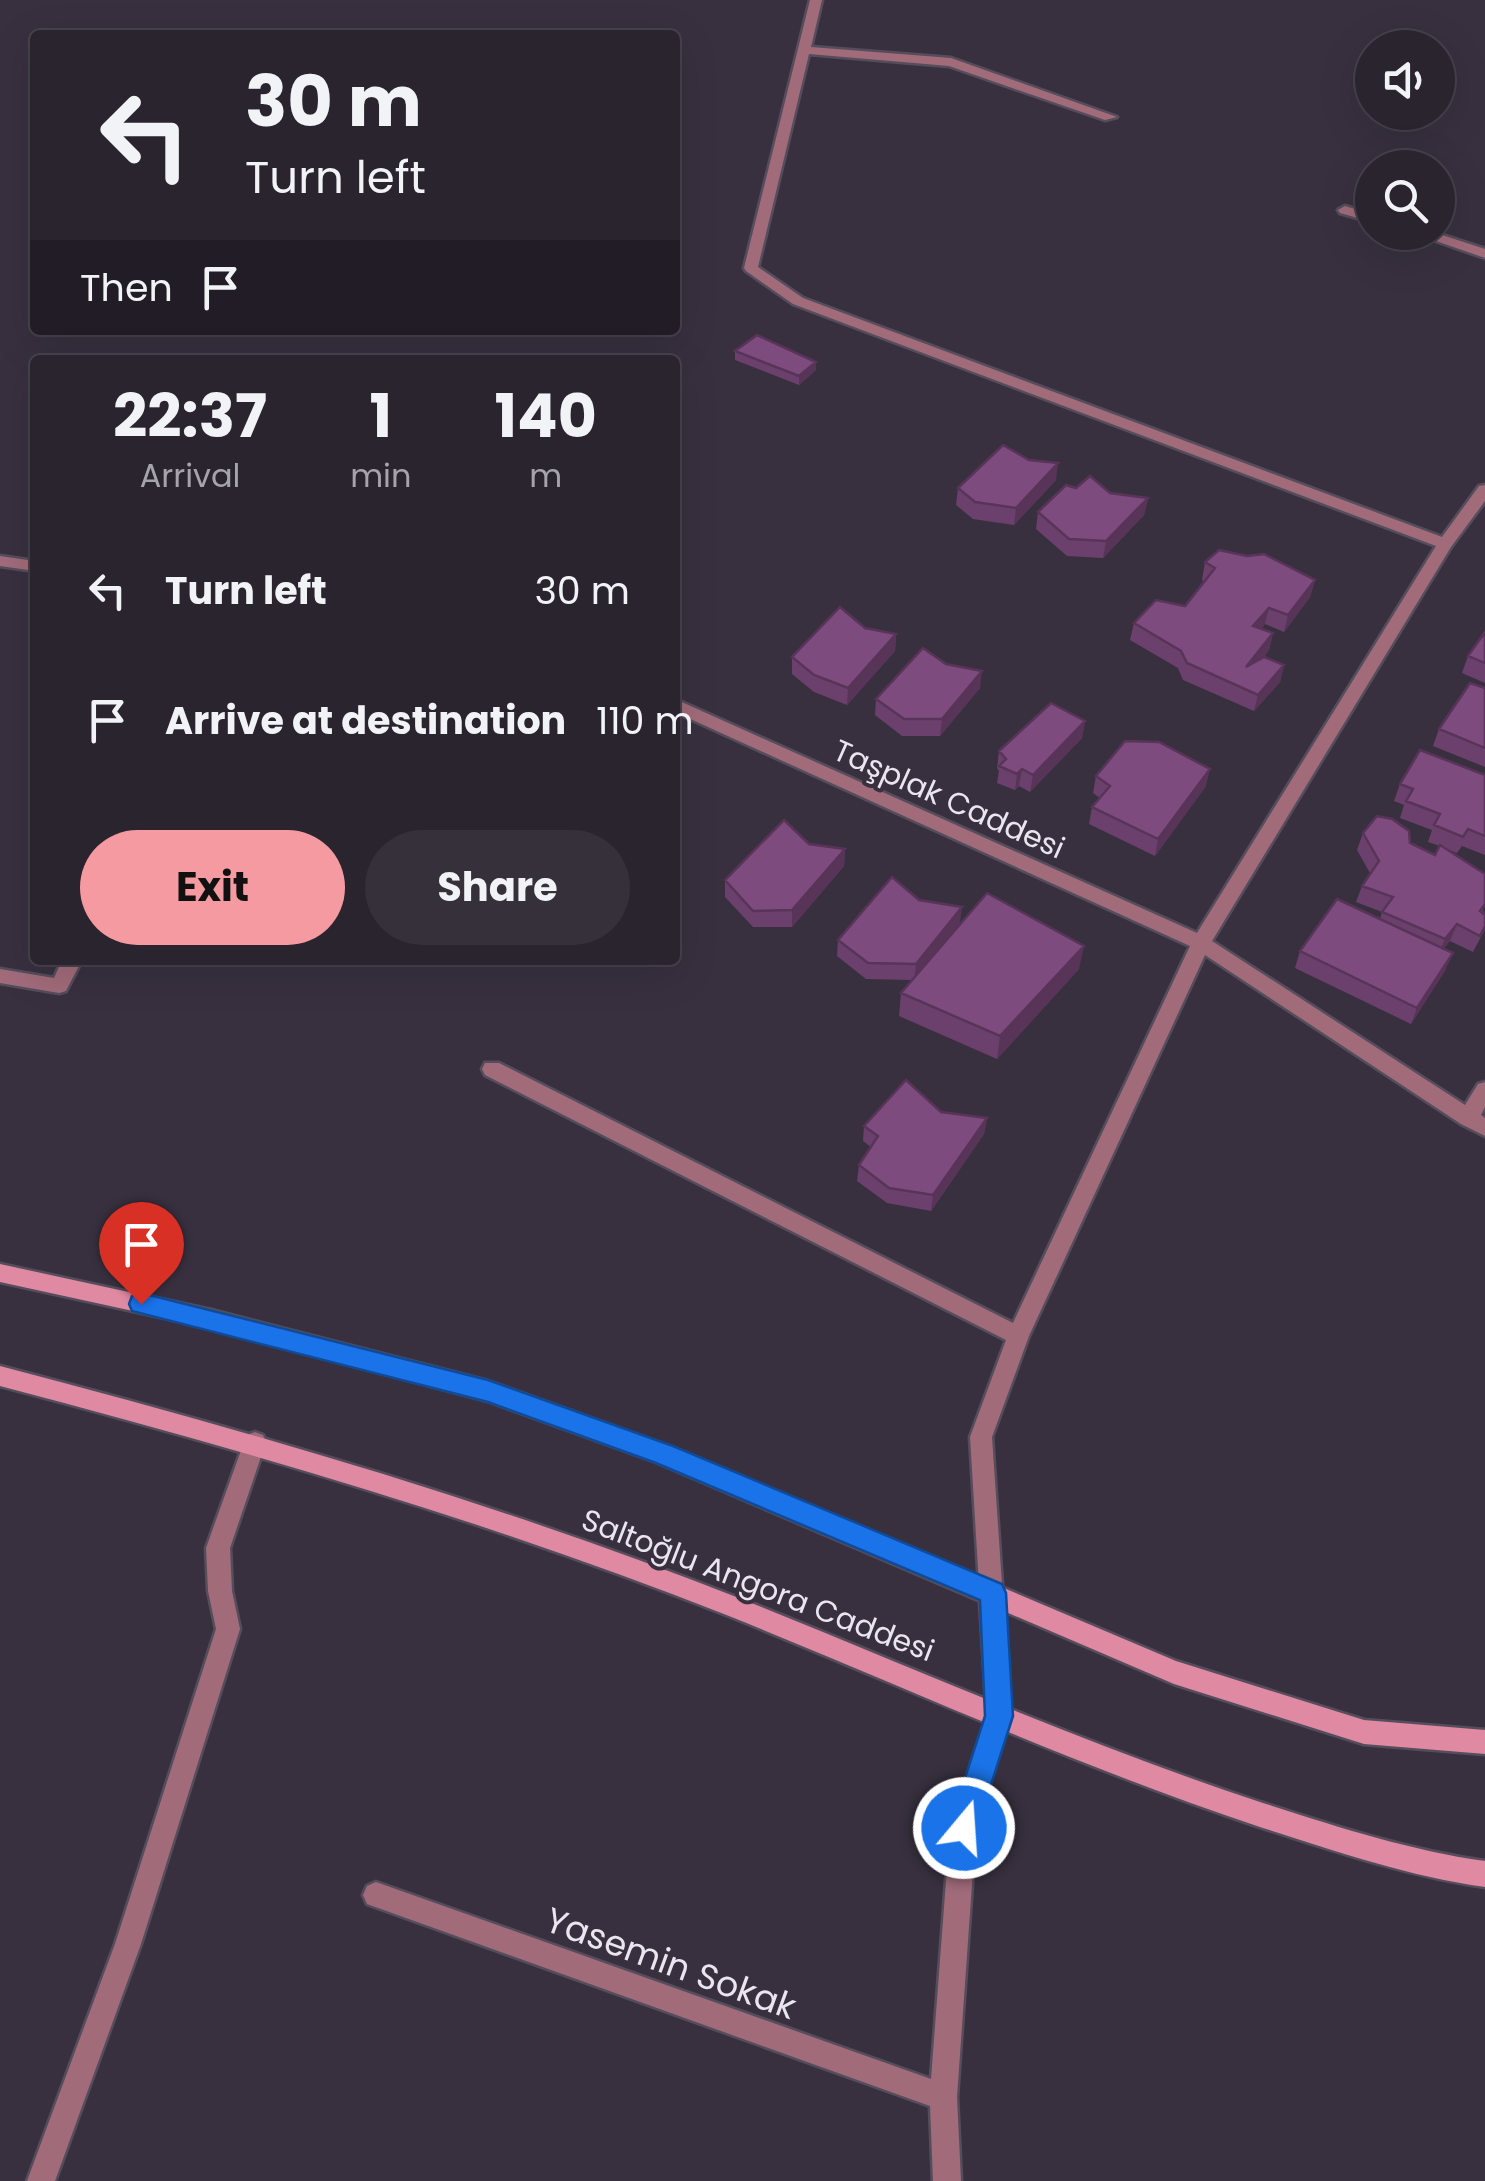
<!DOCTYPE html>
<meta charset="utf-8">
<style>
body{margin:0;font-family:Poppins,sans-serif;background:#36303b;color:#f1f3f6;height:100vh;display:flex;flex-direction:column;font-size:38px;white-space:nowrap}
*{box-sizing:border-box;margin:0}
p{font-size:32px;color:#a5a4aa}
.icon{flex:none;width:55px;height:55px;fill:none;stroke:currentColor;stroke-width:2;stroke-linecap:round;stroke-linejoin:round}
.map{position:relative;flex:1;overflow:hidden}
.drawer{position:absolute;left:30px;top:355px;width:650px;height:610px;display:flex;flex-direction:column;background:#2a242f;border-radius:10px;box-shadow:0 10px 40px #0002,0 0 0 2px #46414b}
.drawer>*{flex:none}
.guide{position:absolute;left:30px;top:30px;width:650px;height:305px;border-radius:10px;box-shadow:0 10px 40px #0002,0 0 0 2px #46414b;background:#2a242f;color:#f1f3f6;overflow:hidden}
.buttons{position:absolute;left:1355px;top:30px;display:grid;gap:20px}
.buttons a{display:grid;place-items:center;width:100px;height:100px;border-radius:50%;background:#2a242f;box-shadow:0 10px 40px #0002,0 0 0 2px #46414b;font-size:50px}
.pin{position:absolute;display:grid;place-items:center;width:85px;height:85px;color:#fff;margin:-102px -42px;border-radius:50% 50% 50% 0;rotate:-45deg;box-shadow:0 0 10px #0007}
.pin .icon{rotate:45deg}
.me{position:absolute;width:110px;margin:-55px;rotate:18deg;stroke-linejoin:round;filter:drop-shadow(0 0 8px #0008)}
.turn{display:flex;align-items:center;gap:35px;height:210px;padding:0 50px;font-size:45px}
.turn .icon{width:130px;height:130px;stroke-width:2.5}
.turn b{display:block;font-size:70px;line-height:85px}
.then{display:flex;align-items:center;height:95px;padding:0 50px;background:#0003;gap:20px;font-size:38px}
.eta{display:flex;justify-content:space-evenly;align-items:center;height:170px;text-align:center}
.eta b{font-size:60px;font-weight:700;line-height:70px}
.button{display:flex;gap:20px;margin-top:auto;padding:20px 50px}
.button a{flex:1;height:115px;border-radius:60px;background:#f49aa0;color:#111;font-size:40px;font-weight:700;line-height:115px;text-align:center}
.button a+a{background:#36303b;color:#f1f3f6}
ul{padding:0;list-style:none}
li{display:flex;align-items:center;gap:30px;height:130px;padding:0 50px}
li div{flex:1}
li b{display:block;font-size:38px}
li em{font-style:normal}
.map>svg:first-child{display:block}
</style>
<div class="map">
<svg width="1485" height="2181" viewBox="0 0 1485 2181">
<rect width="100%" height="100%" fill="#38303f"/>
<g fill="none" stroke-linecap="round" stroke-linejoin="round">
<g stroke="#554d5b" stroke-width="5">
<path id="street" d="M810,0H822L811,47L951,58L1117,117L1105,120L949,66L809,54L758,267L803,298L1442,537L1479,486L1485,485V501L1451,547L1212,941L1465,1105L1478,1084L1485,1082V1107L1481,1115L1485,1118V1136L1461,1124L1205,955L1029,1336L992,1437L1011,1716L976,1828L957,2097L961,2181H933L930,2106L367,1904L363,1895L367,1886L376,1882L931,2079L950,1828L987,1716L970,1437L1006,1340L485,1075L482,1069L485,1063H499L1013,1323L1190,946L675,712V699L1197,933L1436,546L793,304L746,271L744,268Z
M1345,206L1372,214V222L1340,213L1338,210Z
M1410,232H1433L1485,249V258Z
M0,556L35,561V571L0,566Z
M62,960H82L66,991L59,993L0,983V969L54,978Z
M255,1432L263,1435L266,1442L230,1548L232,1591L240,1629L141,1944L55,2181H27L115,1944L216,1629L208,1591L206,1548L244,1442L247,1435Z"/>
</g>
<g stroke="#554d5b" stroke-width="5">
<path id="secondary" d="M0,1264L211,1310L488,1381L671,1447L1176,1661L1364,1720L1485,1730V1754L1364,1744L1174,1684L656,1462L488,1401L211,1328L0,1282Z
M0,1366C252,1432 501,1504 744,1600C914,1668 1082,1743 1257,1801C1332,1825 1407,1850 1485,1861V1887C1407,1876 1332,1850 1257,1826C1077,1766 905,1687 729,1616C492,1522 247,1451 0,1386Z"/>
</g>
<use href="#street" fill="#a16b7a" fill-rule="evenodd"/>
<use href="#secondary" fill="#df89a2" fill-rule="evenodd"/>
</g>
<path fill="#6c406c" d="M735,351L816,370L799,385L735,360Z
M1056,480L1014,525L973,519L956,505L958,488Z
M1110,493L1148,498L1144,515L1103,558L1067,556L1036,529L1038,512Z
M1205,562L1315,580L1310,597L1284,632L1265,624L1261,629L1273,633L1269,650L1264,657L1284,665L1280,682L1254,711L1183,680L1178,668L1130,640L1134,623L1185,606L1204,581L1202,580Z
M865,628L896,634L895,651L847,705L814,692L792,674V657Z
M1485,632V683L1462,673L1468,656Z
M980,688L940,736H902L875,715L876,699Z
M1485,688V767L1433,746L1439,729Z
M1085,721L1082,738L1030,792L1019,786L1015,790L997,783L999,771L997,768L999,751Z
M1485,775V855L1462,846L1457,853L1446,849L1485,914V929L1473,952L1450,941L1443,949L1446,969L1411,1024L1295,968L1300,951L1380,919L1382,912L1356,902L1362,886L1370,873L1357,850L1363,833L1410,843L1435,855L1440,846L1428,842L1432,830L1400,818L1404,805L1394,801L1400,784Z
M1096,776L1206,786L1155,856L1089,824L1092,807L1100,798L1093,793Z
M809,844L845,849L844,866L792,927H753L725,897V880Z
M919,900L960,923L1079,969L997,1059L899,1016L901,993L912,980L866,979L837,956L838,940Z
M941,1112L987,1118L984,1134L931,1211L887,1203L857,1181L859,1165L871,1147L863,1141L864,1126Z"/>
<path fill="#583458" d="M816,362V370L799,385V376Z
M1058,463L1056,480L1014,525L1016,508Z
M1148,498L1144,515L1103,558L1106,541Z
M1315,580L1310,597L1284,632L1288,615Z
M1269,608L1265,624L1249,643L1253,626Z
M1273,633L1269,650L1242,684L1246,667Z
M896,634L895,651L847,705L848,688Z
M1284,665L1280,682L1254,711L1258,695Z
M982,671L980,688L940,736L942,719Z
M1085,721L1082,738L1030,792L1033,775Z
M1022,769L1019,786L1015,790L1017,774Z
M1210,769L1206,786L1155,856L1158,839Z
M845,849L844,866L792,927V910Z
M962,907L960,923L914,980L916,964Z
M1457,924L1450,941L1438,955L1445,939Z
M1084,946L1079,969L997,1059L1000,1036Z
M1453,953L1446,969L1411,1024L1417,1008Z
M987,1118L984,1134L931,1211L933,1195Z"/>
<path fill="#7d4b7e" stroke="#583458" stroke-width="2.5" d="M757,335L816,362L799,376L735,351Z
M1003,445L1029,460L1058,463L1016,508L975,502L958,488Z
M1090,476L1110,493L1148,498L1106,541L1069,539L1038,512L1066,485L1076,488Z
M1219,550L1247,556L1264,554L1315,580L1288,615L1269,608L1253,626L1273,633L1246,667L1264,657L1284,665L1258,695L1187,663L1181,651L1134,623L1156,600L1185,606L1215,568L1205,562Z
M840,607L865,628L896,634L848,688L814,675L792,657Z
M1485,632V663L1468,656Z
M923,648L946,664L982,671L942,719H904L876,699Z
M1470,683L1485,688V748L1439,729Z
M1051,703L1085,721L1033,775L1022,769L1017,774L999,766L1006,759L999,751Z
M1125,741L1159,742L1210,769L1158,839L1092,807L1110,786L1096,776Z
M1420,750L1485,775V836L1468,829L1463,837L1434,825L1440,814L1406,801L1413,789L1400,784Z
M1377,816L1392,819L1409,831L1410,843L1435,855L1440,845L1485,874V904L1480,911L1485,915V926L1480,936L1457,924L1445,939L1382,912L1393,897L1362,886L1379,861L1363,833Z
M784,820L809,844L845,849L792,910L753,911L725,880Z
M892,877L919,900L962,907L916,964L868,963L838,940Z
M987,893L1084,946L1000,1036L901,993Z
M1337,899L1453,953L1417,1008L1300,951Z
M906,1080L941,1112L987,1118L933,1195L889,1188L859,1165L878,1136L864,1126Z"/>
<path fill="#1a73e8" stroke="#114b97" stroke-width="2.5" d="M141,1293L488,1380L673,1446L1002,1584L1006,1593L1013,1716L974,1838L964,1842L953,1838L949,1828L985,1716L980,1600L656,1463L488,1402L132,1311L129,1304L132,1296Z"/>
<g text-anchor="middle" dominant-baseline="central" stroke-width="8" stroke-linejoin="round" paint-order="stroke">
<g font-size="30" fill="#ebe5f0" stroke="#38303f">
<text transform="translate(949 799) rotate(24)">Taşplak Caddesi</text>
<text transform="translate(758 1585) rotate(21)">Saltoğlu Angora Caddesi</text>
</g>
<g font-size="35" fill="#ebe5f0" stroke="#38303f">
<text transform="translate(671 1963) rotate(20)">Yasemin Sokak</text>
</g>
</g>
</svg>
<div class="buttons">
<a><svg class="icon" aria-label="sound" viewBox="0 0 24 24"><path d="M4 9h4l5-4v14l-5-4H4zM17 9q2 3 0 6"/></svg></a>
<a><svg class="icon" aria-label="search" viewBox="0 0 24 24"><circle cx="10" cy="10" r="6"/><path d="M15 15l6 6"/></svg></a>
</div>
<div class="pin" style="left:141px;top:1304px;background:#d93025"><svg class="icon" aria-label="arrive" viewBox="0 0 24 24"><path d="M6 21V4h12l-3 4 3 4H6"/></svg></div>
<svg class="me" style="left:964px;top:1828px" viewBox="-20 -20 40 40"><circle r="17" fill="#1a73e8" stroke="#fff" stroke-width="3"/><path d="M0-11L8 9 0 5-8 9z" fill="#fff"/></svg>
<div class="guide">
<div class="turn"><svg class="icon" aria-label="left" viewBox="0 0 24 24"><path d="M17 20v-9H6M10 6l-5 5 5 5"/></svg><div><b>30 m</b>Turn left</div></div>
<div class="then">Then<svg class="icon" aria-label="arrive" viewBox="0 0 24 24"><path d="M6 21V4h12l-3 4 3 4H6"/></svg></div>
</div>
<section class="drawer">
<div class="eta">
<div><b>22:37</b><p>Arrival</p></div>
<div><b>1</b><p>min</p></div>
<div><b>140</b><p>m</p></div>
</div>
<ul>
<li><svg class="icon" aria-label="left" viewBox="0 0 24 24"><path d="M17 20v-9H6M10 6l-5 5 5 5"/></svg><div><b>Turn left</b></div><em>30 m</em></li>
<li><svg class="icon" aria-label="arrive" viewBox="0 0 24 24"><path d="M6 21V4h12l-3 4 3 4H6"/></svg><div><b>Arrive at destination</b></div><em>110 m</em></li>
</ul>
<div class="button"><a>Exit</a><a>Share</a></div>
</section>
</div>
